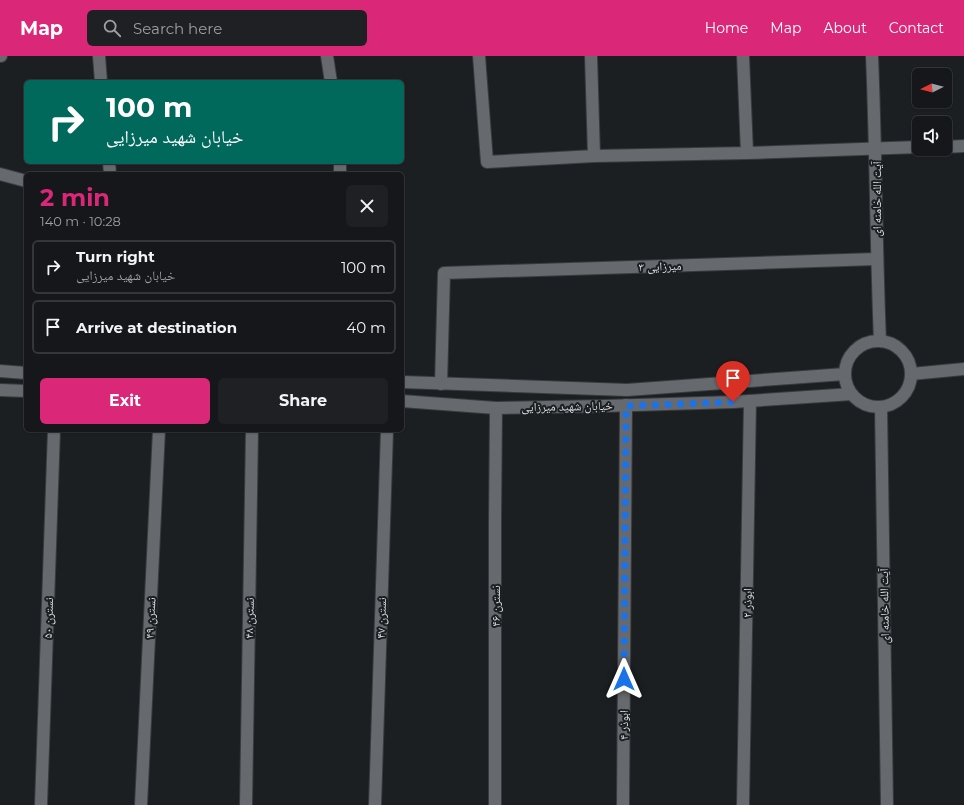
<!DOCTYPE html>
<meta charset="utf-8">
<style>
body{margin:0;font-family:Montserrat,"Noto Naskh Arabic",sans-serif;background:#1e2023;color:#f1f3f6;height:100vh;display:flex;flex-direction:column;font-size:15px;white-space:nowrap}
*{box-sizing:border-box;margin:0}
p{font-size:13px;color:#9d9fa2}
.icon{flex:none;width:22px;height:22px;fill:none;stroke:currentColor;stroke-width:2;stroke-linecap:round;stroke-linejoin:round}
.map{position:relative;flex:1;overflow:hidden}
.panel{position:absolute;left:24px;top:116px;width:380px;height:260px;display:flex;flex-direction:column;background:#15171a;border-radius:6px;box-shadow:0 1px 3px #0004,0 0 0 1px #343639}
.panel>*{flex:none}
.hud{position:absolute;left:24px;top:24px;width:380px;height:84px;border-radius:6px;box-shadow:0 1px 3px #0004,0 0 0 1px #343639;background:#00695c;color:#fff;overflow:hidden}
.needle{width:26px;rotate:264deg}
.controls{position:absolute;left:912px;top:12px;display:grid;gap:8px}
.controls a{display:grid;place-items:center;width:40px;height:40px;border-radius:6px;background:#15171a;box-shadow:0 1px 3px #0004,0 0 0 1px #343639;font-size:20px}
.pin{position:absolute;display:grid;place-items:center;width:34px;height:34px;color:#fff;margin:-41px -17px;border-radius:50% 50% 50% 0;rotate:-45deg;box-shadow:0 0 4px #0007}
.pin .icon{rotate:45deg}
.me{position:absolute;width:44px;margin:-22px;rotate:0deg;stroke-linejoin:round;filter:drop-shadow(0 0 3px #0008)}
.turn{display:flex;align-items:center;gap:14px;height:84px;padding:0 16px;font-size:18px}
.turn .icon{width:52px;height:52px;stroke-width:2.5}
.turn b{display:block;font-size:28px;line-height:34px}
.round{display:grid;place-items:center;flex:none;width:42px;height:42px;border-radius:6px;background:#1e2023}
.headline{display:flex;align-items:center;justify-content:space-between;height:68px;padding:0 16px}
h1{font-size:24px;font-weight:700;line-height:30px;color:#db2777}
.button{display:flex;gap:8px;margin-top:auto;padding:8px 16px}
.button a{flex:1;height:46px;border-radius:6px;background:#db2777;color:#fff;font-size:16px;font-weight:700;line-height:46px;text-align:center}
.button a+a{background:#1e2023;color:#f1f3f6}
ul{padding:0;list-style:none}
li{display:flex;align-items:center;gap:12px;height:54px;margin:0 8px 6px;padding:0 8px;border:2px solid #343639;border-radius:6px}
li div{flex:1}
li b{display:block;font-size:15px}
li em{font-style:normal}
header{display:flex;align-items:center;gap:24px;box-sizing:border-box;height:56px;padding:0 20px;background:#db2777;color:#fff}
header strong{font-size:19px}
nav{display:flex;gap:22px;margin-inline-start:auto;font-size:14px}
.search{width:280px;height:36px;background:#1e2023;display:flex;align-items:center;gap:10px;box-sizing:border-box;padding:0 14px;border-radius:6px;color:#9d9fa2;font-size:15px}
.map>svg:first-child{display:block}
</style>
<header>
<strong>Map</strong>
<div class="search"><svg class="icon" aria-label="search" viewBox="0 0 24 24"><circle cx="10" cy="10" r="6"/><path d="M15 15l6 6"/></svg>Search here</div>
<nav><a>Home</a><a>Map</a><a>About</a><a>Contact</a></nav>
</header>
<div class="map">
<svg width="964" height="749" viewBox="0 0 964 749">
<rect width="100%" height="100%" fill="#1c1f22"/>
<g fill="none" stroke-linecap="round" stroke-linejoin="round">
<g stroke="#393b3e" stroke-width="14">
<path id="minor" d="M0,0H1
M99,0L101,26
M327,0L331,26
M479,0L487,106L594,100L747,97L919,91
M591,0L594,100
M743,0L747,97
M945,91L964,90
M109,106L110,118
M340,106V118
M0,118L26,125
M911,318L964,313
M441,328L444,217L876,203
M41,749L54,374
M141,749L159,374
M246,749L252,374
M375,749L387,374
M495,749V466L496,352
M623,749L626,349
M743,749L750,345"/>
</g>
<g stroke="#393b3e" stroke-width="14">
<path id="tertiary" d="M872,0C876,95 876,190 880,285
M845 318a33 33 0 1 1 66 0a33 33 0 1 1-66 0Z
M0,315L26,317
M402,326L627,334L845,318
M0,334L26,335
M402,345L496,352L604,350L733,346L852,338
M881,351L887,749"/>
</g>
<use href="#minor" stroke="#66696d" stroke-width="12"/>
<use href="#tertiary" stroke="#66696d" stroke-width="12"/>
</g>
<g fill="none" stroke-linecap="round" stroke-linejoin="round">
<path stroke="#1a73e8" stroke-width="7" stroke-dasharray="0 12.6" d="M624,623L626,350L733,346"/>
</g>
<g text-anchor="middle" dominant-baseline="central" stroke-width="4" stroke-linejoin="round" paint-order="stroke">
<g font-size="12" fill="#d9dbdd" stroke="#1c1f22">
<text transform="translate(876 143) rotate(-90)">آیت الله خامنه ای</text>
<text transform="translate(660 210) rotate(-2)">میرزایی ۳</text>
<text transform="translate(567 350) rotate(-1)">خیابان شهید میرزایی</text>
<text transform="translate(747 547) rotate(-89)">ابوذر ۲</text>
<text transform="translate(495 550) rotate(-90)">نسترن ۴۶</text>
<text transform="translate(884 550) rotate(-91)">آیت الله خامنه ای</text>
<text transform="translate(48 562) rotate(-88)">نسترن ۵۰</text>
<text transform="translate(150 562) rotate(-87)">نسترن ۴۹</text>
<text transform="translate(249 562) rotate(-89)">نسترن ۴۸</text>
<text transform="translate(381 562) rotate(-88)">نسترن ۴۷</text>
<text transform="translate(623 669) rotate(-90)">ابوذر ۴</text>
</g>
</g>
</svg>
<div class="controls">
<a><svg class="needle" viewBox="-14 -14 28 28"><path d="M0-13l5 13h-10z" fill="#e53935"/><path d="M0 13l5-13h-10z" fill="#9d9fa2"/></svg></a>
<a><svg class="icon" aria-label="sound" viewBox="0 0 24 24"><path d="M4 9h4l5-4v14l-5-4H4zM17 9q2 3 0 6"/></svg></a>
</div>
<div class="pin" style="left:733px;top:346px;background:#d93025"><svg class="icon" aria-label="arrive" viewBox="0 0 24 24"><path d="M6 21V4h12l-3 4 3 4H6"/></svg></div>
<svg class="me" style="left:624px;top:623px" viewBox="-20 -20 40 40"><path d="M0-17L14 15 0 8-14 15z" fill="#1a73e8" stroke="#fff" stroke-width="4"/></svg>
<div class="hud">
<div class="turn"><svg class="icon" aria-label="right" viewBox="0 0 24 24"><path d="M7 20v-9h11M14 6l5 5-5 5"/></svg><div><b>100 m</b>خیابان شهید میرزایی</div></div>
</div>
<section class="panel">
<div class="headline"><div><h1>2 min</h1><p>140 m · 10:28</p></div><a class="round"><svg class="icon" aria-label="close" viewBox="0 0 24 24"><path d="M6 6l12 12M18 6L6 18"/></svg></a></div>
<ul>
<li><svg class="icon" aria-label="right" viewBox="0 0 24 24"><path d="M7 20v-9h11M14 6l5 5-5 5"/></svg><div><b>Turn right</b><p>خیابان شهید میرزایی</p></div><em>100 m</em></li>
<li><svg class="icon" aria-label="arrive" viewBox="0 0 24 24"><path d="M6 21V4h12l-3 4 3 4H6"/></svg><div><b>Arrive at destination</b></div><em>40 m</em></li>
</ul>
<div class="button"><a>Exit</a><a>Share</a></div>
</section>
</div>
